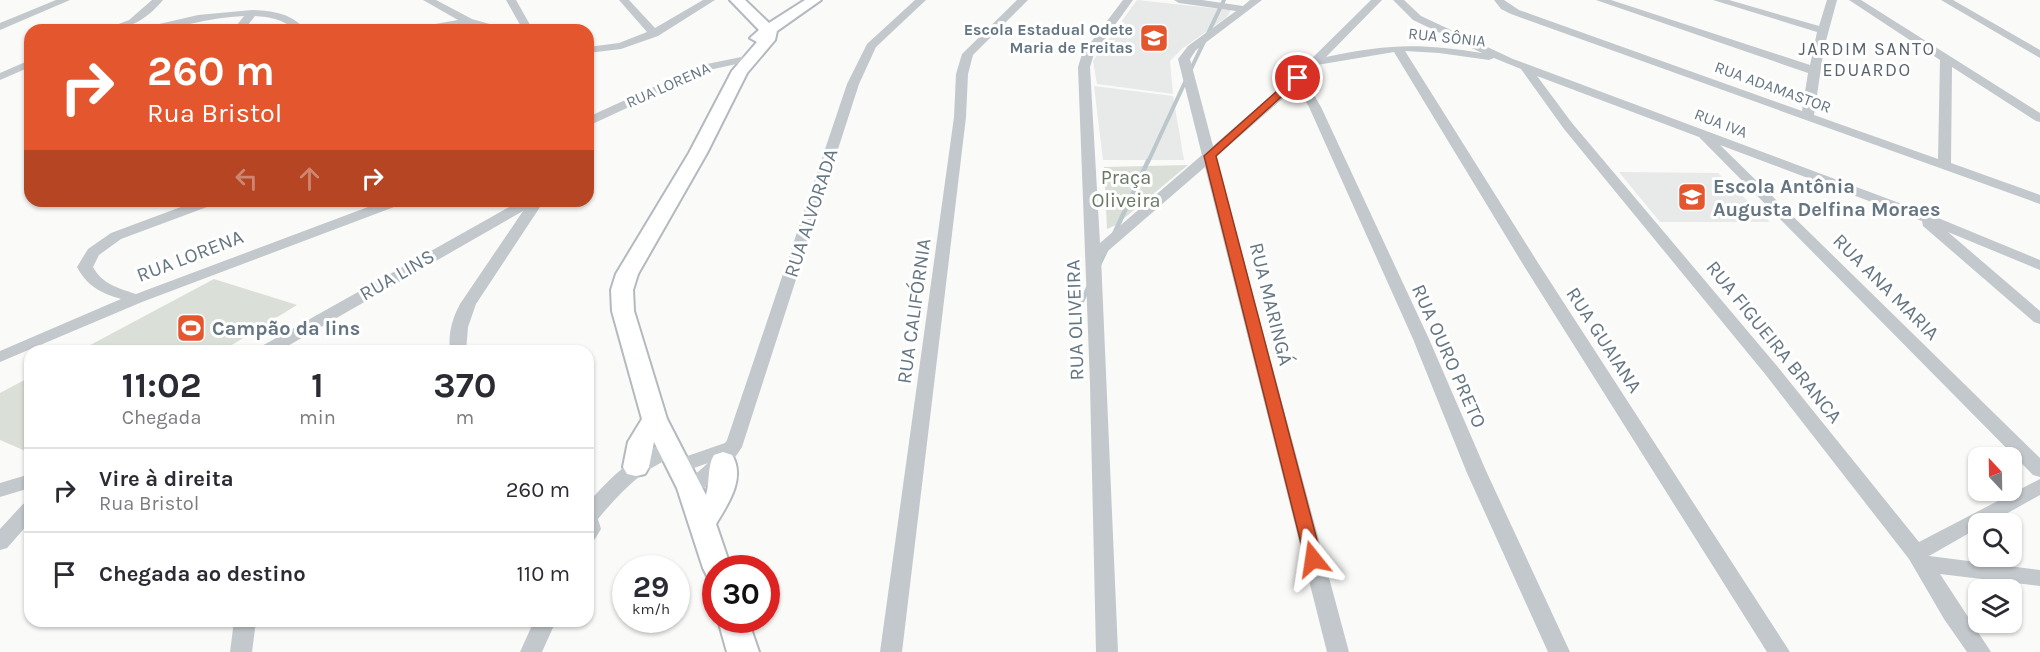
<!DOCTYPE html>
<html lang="pt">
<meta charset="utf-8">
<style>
body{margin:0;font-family:Karla,sans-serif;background:#f2f2f3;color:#2b2b33;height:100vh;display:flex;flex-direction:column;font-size:22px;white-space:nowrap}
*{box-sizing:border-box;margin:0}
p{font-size:20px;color:#7c7c81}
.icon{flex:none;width:33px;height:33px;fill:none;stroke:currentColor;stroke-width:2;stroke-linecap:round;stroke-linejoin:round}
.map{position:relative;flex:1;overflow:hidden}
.panel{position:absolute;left:24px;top:345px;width:570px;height:282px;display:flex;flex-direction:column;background:#fff;border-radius:18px;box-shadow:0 2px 4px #0004}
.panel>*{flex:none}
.banner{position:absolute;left:24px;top:24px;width:570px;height:183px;border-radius:18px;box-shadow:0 2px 4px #0004;background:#e4572e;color:#fff;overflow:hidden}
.needle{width:39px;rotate:338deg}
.controls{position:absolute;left:1968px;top:447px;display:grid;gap:12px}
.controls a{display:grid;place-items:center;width:54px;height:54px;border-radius:12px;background:#fff;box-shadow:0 2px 4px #0004;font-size:30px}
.speed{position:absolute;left:612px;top:555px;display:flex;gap:12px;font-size:30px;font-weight:700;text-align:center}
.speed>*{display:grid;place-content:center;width:78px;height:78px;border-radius:50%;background:#fff;box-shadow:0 2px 4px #0004;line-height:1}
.speed small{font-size:15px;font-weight:400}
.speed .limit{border:9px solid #d22;background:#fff;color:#111}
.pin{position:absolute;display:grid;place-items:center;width:51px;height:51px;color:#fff;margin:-26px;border:3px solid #fff;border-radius:50%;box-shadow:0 2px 6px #0007}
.me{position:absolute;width:66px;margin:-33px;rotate:345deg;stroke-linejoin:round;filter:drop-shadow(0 0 4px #0008)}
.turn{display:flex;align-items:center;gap:21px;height:126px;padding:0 24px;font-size:27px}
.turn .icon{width:78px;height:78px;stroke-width:2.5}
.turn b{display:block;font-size:42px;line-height:51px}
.lanes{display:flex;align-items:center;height:57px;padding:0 24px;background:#0003;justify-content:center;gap:30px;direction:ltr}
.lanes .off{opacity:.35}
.eta{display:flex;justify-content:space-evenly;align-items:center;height:102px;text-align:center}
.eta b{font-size:36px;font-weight:700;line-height:42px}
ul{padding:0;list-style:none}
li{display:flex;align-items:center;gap:18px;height:84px;padding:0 24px;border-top:2px solid #e1e1e2}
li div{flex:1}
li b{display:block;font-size:22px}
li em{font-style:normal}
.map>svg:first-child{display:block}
</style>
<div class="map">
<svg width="2040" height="652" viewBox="0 0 2040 652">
<rect width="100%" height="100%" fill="#fafaf8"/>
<path fill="#e8e9e9" d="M1137,0L1231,10L1227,17L1183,48L1170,61L1173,94L1097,84L1093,61Z
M1094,86L1173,96L1184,160H1103Z
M1619,172L1718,173L1770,222H1660Z"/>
<path fill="#dadfd7" d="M1188,165L1116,225L1107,229L1104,167Z
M214,279L297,305L222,351H79Z
M30,377V453L0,440V393Z"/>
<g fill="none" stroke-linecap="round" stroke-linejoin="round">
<path stroke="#bbc7cb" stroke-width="4" d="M1190,71L1224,0
M1148,162L1186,80"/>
<path stroke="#bbc7cb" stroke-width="4.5" d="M1114,234L1148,161
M1098,267L1107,248
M1082,301L1089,286"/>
<g stroke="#b3babf" stroke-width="4">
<path id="secondary" d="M730,0H745L769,23L805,0H821L777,31L775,40L747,73L707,153L638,274L633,290L634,311L667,419L706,495C710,482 707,466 714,455L723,452L732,455C746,478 728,504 716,524L731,568H716V579L707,576L703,568L677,488L654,442L649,467L645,474L636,476L627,474L623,467L628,442L642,419L612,311L611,290L616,274L689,153L732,71L757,42L750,38L759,30Z
M718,620H748L759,652H727Z"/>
</g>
<path fill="#c3c8cc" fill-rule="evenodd" d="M56,0H70L0,30V23Z
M152,0H163C146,20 129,30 103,30L129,20Z
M423,0H436L472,19L511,30H493L468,24L436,30H413L418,27L458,20Z
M506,0H516L533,30H523Z
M619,0H629L655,28L703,0H715L658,36L621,49L588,53V47L619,43L647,32Z
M915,0H926L876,47L859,84L742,447C733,462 703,499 683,493L680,488L708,463L680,473L673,471L670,466L673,461L725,443L727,440L847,84L867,44Z
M1017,0H1028L973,55L968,74L966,117L902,652H880L954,117L956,74L962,54Z
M1123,0H1133L1094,54L1090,67L1100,243L1202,155L1178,59L1188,46L1236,11L1179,3L1174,0H1202L1243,6L1250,0H1262L1196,50L1190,59L1213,146L1294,76L1371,0H1382L1326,57C1387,44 1420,43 1482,53L1413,20L1393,0H1404L1421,16L1513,59L1926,213L2040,260V270L1948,232L2040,311V324L2034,322L1923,226L1922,221L1720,145L2040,458V477L2033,475L1699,137L1537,76L1572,123L1777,366L1919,542L2040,479V495L1988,524H1978V528L1929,556L2040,570V586L1940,574L1991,652H1967L1944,619L1909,559L1765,374L1564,129L1521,69L1494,58L1489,60L1439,53L1405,51L1540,266L1790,652H1767L1524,266L1394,52L1317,65L1304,78L1321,107L1429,339L1487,473L1570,652H1548L1467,473L1413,339L1309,107L1297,86L1216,157L1349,652H1327L1205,167L1101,257L1118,652H1096L1090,384L1078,67L1082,54Z
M1494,0H1504L1519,10L1802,111L1808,73L1596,0H1611L1810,65L1817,32L1713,0H1729L1819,26L1827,0H1837L1824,48L1814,115L1938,159L1940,60L1849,0H1861L2040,113V122L2036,121L1952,67L1951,163L2040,195V204L1511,14L1501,9Z
M1941,0H1953L2040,50V58Z
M252,10C272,11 292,13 305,30H294C284,19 269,17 255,16L244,30H233L244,16C209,17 175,30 141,30L142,28L198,15Z
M751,55L755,56V60L709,70L588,126V117L702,65Z
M30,60V67L0,80V73Z
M197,201H217L215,204L121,239L99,255L93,267C102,284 118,288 136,294L384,201H404L402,204L142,302L0,362V351L121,299C101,293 87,286 77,267L88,249L111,233Z
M520,201H544L476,304L468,327L466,351H450C448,334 452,319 460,304L523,211L279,351H258L260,347Z
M670,441L677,443L679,448C673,459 652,466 641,475C625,488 611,503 598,519L601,529L595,539L588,542V503C610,478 637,451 670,441Z
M30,474V488L0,497V483Z
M30,502V522L7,548L0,550V529L23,504Z
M234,621H256L252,652H230Z
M534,621H556L542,652H520Z"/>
<use href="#secondary" fill="#fff" fill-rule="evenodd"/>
</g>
<path fill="#e4572e" stroke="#94391e" stroke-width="1.5" d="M1294,76L1302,78L1216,156L1322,559L1320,564L1313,566L1307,564L1305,559L1204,156Z"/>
<defs>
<g id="school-square" transform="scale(1.5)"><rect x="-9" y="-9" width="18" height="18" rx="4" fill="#e4572e" stroke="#fff"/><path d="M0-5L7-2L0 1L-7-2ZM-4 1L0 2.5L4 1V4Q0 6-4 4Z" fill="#fff"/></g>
<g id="stadium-square" transform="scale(1.5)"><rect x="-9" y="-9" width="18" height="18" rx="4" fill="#e4572e" stroke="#fff"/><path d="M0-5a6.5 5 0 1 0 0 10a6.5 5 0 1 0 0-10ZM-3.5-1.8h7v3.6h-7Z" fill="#fff"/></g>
</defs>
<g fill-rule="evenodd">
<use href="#school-square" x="1154" y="38"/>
<use href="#school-square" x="1692" y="197"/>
<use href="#stadium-square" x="191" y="328"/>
</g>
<g text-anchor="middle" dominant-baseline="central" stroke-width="6" stroke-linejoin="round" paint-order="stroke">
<g font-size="16" font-weight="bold" fill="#657683" stroke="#fff" text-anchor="end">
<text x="1133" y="29">Escola Estadual Odete<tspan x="1133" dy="18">Maria de Freitas</tspan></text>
</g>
<g font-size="16" fill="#657683" stroke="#fff">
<text transform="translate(1447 37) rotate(6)">RUA SÔNIA</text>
<text transform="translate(668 85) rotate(-24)">RUA LORENA</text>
<text transform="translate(1773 87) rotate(20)">RUA ADAMASTOR</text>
<text transform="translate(1721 123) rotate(21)">RUA IVA</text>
</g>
<g font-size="18" letter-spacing="1.5" fill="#57646e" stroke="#fff">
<text x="1867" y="49">JARDIM SANTO<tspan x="1867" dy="21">EDUARDO</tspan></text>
</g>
<g font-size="20" fill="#687a64" stroke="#fff">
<text x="1126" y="177">Praça<tspan x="1126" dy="23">Oliveira</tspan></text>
</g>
<g font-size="20" font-weight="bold" fill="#657683" stroke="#fff" text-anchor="start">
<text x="1713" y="186">Escola Antônia<tspan x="1713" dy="23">Augusta Delfina Moraes</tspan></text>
<text x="212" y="328">Campão da lins</text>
</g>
<g font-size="20" fill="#657683" stroke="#fff">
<text transform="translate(811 213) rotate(-72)">RUA ALVORADA</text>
<text transform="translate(190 256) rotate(-21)">RUA LORENA</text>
<text transform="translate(397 275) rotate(-30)">RUA LINS</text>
<text transform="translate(1886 287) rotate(45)">RUA ANA MARIA</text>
<text transform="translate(1271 304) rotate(76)">RUA MARINGÁ</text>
<text transform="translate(914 311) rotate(-82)">RUA CALIFÓRNIA</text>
<text transform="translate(1075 320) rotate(-92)">RUA OLIVEIRA</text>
<text transform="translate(1604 340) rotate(57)">RUA GUAIANA</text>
<text transform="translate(1774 342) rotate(51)">RUA FIGUEIRA BRANCA</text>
<text transform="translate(1449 356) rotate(66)">RUA OURO PRETO</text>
</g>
</g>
</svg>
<div class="controls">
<a><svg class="needle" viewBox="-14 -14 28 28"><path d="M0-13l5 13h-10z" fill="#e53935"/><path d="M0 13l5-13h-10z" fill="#7c7c81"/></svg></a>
<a><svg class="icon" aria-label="search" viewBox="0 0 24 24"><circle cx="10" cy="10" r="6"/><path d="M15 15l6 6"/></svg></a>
<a><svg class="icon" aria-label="layers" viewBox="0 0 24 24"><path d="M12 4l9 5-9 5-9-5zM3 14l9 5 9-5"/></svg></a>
</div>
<div class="speed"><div>29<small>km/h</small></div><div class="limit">30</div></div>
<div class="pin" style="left:1298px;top:78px;background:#d93025"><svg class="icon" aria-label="arrive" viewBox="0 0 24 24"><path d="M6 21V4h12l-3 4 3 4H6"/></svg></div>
<svg class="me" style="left:1313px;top:559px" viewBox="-20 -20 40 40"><path d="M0-17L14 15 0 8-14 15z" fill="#e4572e" stroke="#fff" stroke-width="4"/></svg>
<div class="banner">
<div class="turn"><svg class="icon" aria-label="right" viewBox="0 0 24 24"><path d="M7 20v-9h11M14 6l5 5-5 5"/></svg><div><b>260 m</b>Rua Bristol</div></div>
<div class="lanes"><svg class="icon off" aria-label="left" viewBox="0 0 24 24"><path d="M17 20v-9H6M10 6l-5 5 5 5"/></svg><svg class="icon off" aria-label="ahead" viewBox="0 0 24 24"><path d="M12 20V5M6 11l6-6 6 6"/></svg><svg class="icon" aria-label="right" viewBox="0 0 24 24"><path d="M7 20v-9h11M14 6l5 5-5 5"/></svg></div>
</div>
<section class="panel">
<div class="eta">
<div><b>11:02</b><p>Chegada</p></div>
<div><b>1</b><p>min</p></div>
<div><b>370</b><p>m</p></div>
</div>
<ul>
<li><svg class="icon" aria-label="right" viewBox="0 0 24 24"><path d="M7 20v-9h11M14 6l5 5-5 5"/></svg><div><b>Vire à direita</b><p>Rua Bristol</p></div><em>260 m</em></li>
<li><svg class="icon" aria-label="arrive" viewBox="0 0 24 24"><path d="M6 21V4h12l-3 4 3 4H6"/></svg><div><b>Chegada ao destino</b></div><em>110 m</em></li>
</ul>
</section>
</div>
